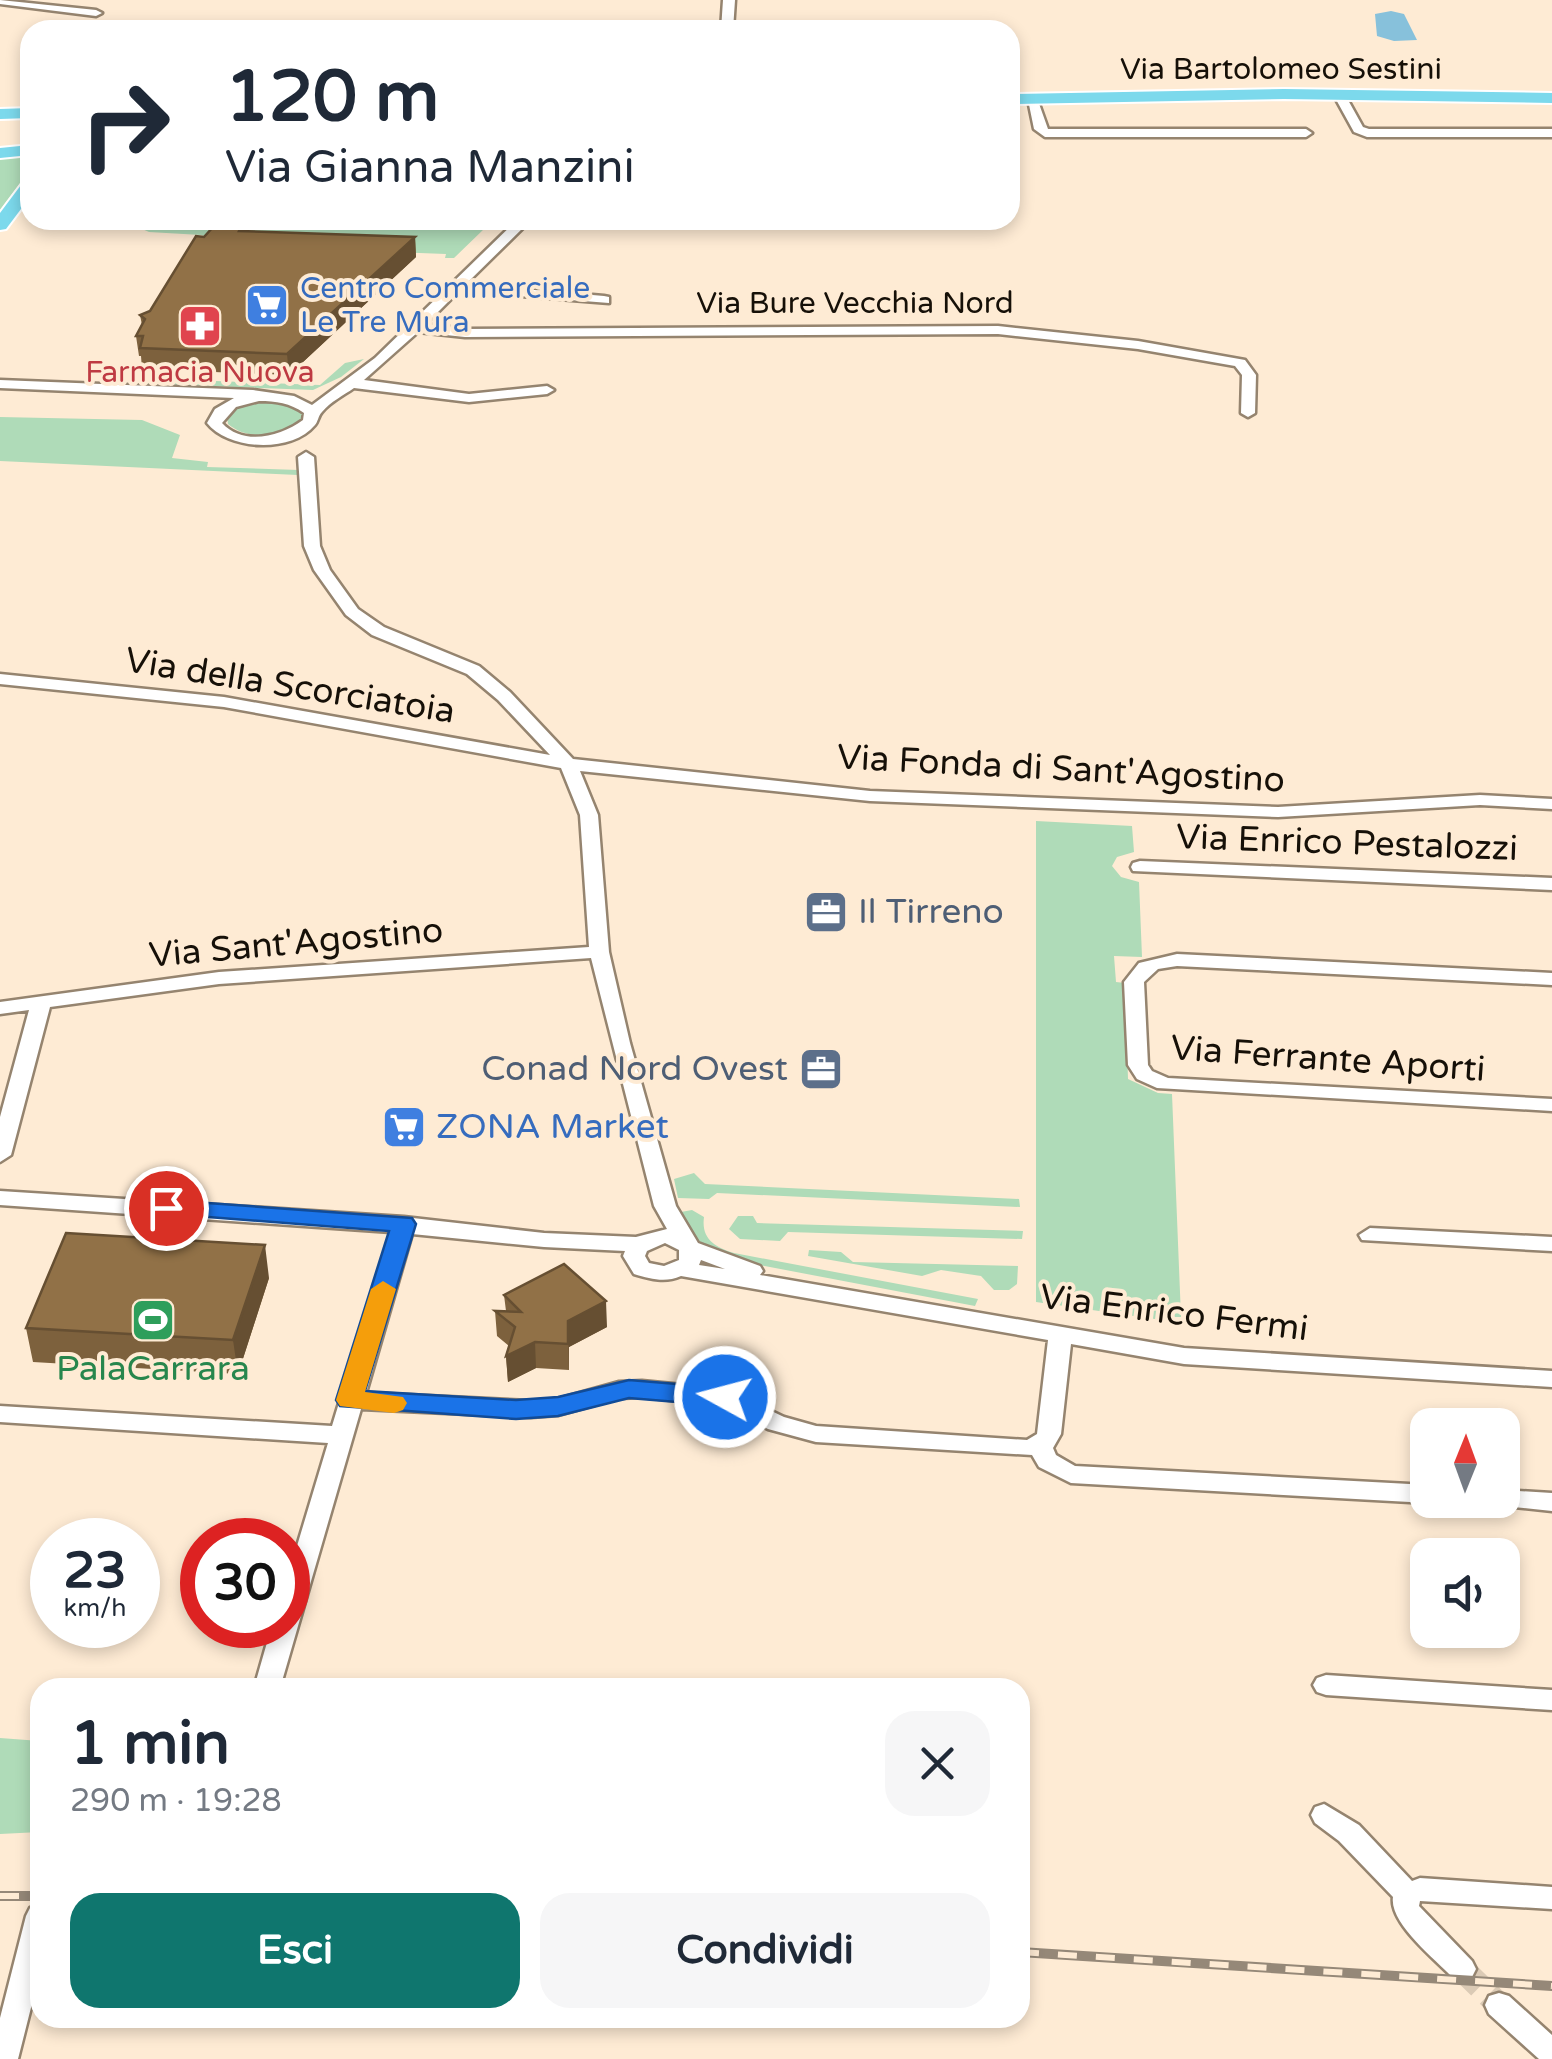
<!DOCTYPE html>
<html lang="it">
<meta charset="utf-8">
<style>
body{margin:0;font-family:"Varela Round",sans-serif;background:#f6f6f7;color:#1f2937;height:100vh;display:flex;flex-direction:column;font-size:38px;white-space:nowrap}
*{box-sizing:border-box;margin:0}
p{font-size:32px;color:#747a83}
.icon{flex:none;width:55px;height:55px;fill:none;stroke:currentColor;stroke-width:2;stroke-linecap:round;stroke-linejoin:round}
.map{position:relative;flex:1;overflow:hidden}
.drawer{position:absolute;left:30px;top:1678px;width:1000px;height:350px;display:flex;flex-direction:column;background:#fff;border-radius:30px;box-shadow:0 5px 15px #0003}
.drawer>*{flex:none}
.guide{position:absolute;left:20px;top:20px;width:1000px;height:210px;border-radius:30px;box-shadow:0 5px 15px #0003;background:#fff;color:#1f2937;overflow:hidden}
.needle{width:65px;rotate:1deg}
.controls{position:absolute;left:1410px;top:1408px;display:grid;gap:20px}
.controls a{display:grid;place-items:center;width:110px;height:110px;border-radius:20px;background:#fff;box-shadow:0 5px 15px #0003;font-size:50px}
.speed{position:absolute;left:30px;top:1518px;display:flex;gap:20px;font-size:50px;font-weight:700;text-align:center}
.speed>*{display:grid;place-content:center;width:130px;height:130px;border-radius:50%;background:#fff;box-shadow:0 5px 15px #0003;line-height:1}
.speed small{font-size:25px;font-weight:400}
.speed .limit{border:15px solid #d22;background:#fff;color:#111}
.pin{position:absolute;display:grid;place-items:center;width:85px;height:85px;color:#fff;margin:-42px;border:5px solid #fff;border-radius:50%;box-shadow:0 2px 10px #0007}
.me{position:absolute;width:110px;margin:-55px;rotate:277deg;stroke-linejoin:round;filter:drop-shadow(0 0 8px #0008)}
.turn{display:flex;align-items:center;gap:35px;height:210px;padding:0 40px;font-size:45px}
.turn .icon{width:130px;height:130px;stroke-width:2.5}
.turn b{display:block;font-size:70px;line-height:85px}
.round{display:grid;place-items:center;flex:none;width:105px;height:105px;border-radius:30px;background:#f6f6f7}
.summary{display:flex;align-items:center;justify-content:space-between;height:170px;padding:0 40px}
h1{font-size:60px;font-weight:700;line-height:75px}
.primary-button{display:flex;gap:20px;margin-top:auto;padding:20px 40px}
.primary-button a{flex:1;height:115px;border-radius:30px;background:#0f766e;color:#fff;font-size:40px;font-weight:700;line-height:115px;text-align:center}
.primary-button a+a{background:#f6f6f7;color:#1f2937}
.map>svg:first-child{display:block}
</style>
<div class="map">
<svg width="1552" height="2059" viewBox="0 0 1552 2059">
<rect width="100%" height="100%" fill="#feebd4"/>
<path fill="#afdbb8" d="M30,154V170L0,210V157Z
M510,220L484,229L454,258H445L446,254L207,245V237L201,235L149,232L124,221Z
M364,359L341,377L313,390L133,383L136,378L320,385L345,363Z
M263,400L280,401L304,411V419C282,435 251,443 228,424L227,417L241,405Z
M0,417L142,420L180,435L172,458L208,462L207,467L299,470L298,475L0,461Z
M1036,821L1132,826L1134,852L1117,857L1112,866L1121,877L1139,882L1142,957L1114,956L1116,982L1125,983L1128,1079L1158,1093L1172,1094L1181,1317H1170L1169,1321L1036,1302Z
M694,1173L705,1184L1019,1199L1020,1207L717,1193L709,1199L678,1198L674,1179Z
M692,1210L704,1217C701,1239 715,1247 734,1253L978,1299L975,1306L733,1260C706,1247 691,1241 681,1212Z
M738,1216H753L757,1223L1023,1231L1022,1239L788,1232L780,1241L740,1239L729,1229Z
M809,1250L841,1252L853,1262L1018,1266L1017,1284L1009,1290H994L981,1276L941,1270L922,1276L808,1256Z
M0,1738L40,1741V1832L0,1834Z"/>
<path fill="#87c1db" d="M1391,11L1404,14L1417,40L1394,41L1377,36L1375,14Z"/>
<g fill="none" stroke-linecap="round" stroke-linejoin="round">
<path stroke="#dbcab5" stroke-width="25" stroke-dasharray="25 12" stroke-linecap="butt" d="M1462,1969L1499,2005"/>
<g stroke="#95846f" stroke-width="5">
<path id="minor" d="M0,0L96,10L102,13L96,16L0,4Z
M723,0H735L733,30H721Z
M1335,91H1343L1363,127L1369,129H1552V137H1367L1354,132L1333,94Z
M1027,95L1037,98L1048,129H1306L1312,133L1306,137H1045L1034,129Z
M517,220H531L466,284L604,296L609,297V303L459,291L426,324L465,329L998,326L1138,341L1245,360L1256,375L1255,413L1248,417L1241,413L1242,375L1235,366L1138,349L998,334L465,337L418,332L364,380L469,394L547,386L554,390L547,394L469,402L354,388C344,395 330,402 322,412C318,416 318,422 315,425C291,454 228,450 207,423L215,409L234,398L0,388V380L253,390L294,396L312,405L375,358ZM259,401C276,401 290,403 304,413L303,420C280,437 243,446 222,423L236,407Z
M306,452L314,457L320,546L330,570L358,609L384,627L479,666L510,692L573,759L870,791L1278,807L1480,795L1552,799V809L1480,805L1278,817L870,801L580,771L598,815L609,952L630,1043L676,1206L698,1243L760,1266L763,1271L760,1275L1184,1348L1552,1371V1387L1184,1364L1071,1344L1061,1434L1053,1448L1056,1455L1075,1466L1428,1485V1500H1437L1428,1503L1071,1483L1039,1467L1032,1455L816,1442L768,1429L721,1405L642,1397L619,1398L558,1415L531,1417L361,1409L280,1688H254L272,1625H288V1576L328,1443L0,1422V1406L332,1426L391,1232L0,1205V1191L404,1217L544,1233L636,1237L667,1229L654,1206L591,958L219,984L50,1007L11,1155L0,1162V1117L29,1010L0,1014V1002L219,972L589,947L580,815L561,768L224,707L0,684V674L224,697L550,755L498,700L467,674L372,635L346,615L314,570L304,546L298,457ZM412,1234L544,1247L625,1251L623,1256L634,1274C651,1279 665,1283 681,1276L1048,1340L1037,1434L1027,1440L816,1426L784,1417L725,1389L642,1381L619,1382L558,1399L531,1401L366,1393ZM665,1243L679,1250V1260L664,1266L649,1263L645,1256L647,1251ZM701,1260L725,1269L699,1265Z
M1140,861L1552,878V890L1133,871L1131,867L1133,863Z
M1177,954L1552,973V985L1177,966L1158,969L1144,982L1148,1065L1152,1071L1168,1078L1552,1099V1111L1157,1088L1137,1079L1128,1065L1124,982L1139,963Z
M1370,1228L1552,1237V1251L1362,1240L1359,1235Z
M1502,1490L1552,1493V1511L1494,1505L1491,1500H1502Z
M1326,1675L1552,1690V1710L1326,1695L1317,1692L1313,1685L1317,1678Z
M1324,1804L1359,1825L1412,1881L1420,1878L1552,1887V1909L1420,1901L1419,1906L1472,1961L1476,1969L1472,1977L1462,1981L1452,1977C1435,1959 1389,1923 1393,1897L1339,1841L1315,1823L1311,1815L1315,1807Z
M40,1905V1972L18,2059H0V2018L26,1916L30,1908Z
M1499,1993L1509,1996L1552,2035V2059H1539L1489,2014L1485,2005L1489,1996Z"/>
</g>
<g stroke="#fff" stroke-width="4">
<path id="major" d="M1284,89L1552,93V103L1284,99L1010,104V94Z
M30,108V118L0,119V109Z
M30,145V155L0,158V148Z
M30,180V197L6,229L0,230V213L24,181Z"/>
</g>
<use href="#minor" fill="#fff" fill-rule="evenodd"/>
<use href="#major" fill="#7cd9ec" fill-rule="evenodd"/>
<g stroke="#958878" stroke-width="10">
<path id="rail" d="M0,1896H40
M1020,1952L1552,1986"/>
</g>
<use href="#rail" stroke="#feebd4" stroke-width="6" stroke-dasharray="19" stroke-linecap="butt"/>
</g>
<path fill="#7d613d" d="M241,227L242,231L415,237L416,257L289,375L142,369L141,356H139L136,336L142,325L140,315L150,311L204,237Z
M269,1278L238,1374L33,1362L26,1328Z
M504,1295L607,1327L569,1347V1370L536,1368L508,1382L506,1356L509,1346L497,1336L495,1311H506Z"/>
<path fill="#664f32" d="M415,237L416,257L289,375L287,354Z
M265,1245L269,1278L238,1374L233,1340Z
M606,1301L607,1327L569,1347V1370L568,1321Z
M535,1342L536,1368L508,1382L506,1356Z"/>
<path fill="#917147" stroke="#664f32" stroke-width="2.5" d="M214,226L241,227L239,231L415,237L287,354L140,348L143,336H136L145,319L140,315L150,311L196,236L204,237Z
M66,1233L265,1245L233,1340L26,1328Z
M564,1264L606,1301L568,1321V1344L535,1342L506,1356L515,1327L495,1311L521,1312L504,1295Z"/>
<path fill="#1a73e8" stroke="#114b97" stroke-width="2.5" d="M166,1200L412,1218L416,1224L365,1391L516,1400L558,1397L629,1380L725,1388L734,1391L738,1397L734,1404L725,1406L629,1398L558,1416L516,1419L340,1406L336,1400L389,1231L157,1213L153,1208L157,1202Z"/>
<path fill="#f59e0b" d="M383,1281L396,1289L365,1392L403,1397L407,1403L403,1410L394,1413L340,1406L336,1400L371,1289Z"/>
<defs>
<g id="supermarket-square" transform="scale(2.25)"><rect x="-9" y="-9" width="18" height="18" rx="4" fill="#3f7fe0" stroke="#feebd4"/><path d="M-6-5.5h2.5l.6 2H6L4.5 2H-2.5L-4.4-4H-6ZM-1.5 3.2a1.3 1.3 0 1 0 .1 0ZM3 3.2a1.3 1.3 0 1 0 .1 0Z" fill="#fff"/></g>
<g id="pharmacy-square" transform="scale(2.25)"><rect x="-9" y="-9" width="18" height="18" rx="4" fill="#e0444e" stroke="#feebd4"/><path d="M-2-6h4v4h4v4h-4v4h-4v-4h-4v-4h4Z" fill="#fff"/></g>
<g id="office-square" transform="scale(2.25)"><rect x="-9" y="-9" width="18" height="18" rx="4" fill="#5c6f8a" stroke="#feebd4"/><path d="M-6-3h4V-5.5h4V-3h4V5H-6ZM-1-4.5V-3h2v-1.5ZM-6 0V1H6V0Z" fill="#fff"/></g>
<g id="stadium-square" transform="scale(2.25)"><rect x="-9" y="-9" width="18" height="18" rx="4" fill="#2e9e5b" stroke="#feebd4"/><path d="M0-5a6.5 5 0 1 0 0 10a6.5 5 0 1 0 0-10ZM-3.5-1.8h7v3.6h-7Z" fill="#fff"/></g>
</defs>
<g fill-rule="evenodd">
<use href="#supermarket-square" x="267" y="305"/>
<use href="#pharmacy-square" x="200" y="326"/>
<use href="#office-square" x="826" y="912"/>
<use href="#office-square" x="821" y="1069"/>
<use href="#supermarket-square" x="404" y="1127"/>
<use href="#stadium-square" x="153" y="1320"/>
</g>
<g text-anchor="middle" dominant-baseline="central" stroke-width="8" stroke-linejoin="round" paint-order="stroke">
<g font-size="30" fill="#161008" stroke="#feebd4">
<text x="1281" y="69">Via Bartolomeo Sestini</text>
<text x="855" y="303">Via Bure Vecchia Nord</text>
</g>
<g font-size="30" fill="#366cbe" stroke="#feebd4" text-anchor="start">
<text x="300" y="288">Centro Commerciale<tspan x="300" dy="34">Le Tre Mura</tspan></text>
</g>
<g font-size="30" fill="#be3a42" stroke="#feebd4">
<text x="200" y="372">Farmacia Nuova</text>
</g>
<g font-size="35" fill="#161008" stroke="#feebd4">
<text transform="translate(290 686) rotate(9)">Via della Scorciatoia</text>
<text transform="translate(1061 769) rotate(3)">Via Fonda di Sant'Agostino</text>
<text transform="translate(1347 843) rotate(2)">Via Enrico Pestalozzi</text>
<text transform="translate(296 943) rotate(-5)">Via Sant'Agostino</text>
<text transform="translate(1328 1059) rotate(4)">Via Ferrante Aporti</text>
<text transform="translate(1174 1313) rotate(7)">Via Enrico Fermi</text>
</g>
<g font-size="35" fill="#4e5e75" stroke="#feebd4" text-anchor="start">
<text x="858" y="912">Il Tirreno</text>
<text x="788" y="1069" text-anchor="end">Conad Nord Ovest</text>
</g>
<g font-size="35" fill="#366cbe" stroke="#feebd4" text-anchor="start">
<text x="436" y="1127">ZONA Market</text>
</g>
<g font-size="35" fill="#27864d" stroke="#feebd4">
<text x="153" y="1369">PalaCarrara</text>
</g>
</g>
</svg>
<div class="controls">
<a><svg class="needle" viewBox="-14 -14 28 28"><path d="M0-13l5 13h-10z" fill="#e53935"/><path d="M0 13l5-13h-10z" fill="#747a83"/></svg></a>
<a><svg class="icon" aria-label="sound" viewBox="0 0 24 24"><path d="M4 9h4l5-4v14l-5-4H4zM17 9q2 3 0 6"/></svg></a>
</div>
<div class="speed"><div>23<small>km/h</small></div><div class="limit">30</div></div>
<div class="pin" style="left:166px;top:1208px;background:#d93025"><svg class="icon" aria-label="arrive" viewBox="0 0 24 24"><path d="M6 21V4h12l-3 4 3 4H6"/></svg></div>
<svg class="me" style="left:725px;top:1397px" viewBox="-20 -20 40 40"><circle r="17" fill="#1a73e8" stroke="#fff" stroke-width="3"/><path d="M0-11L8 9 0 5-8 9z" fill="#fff"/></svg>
<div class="guide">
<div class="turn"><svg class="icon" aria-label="right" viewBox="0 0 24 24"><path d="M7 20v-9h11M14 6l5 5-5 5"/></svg><div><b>120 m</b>Via Gianna Manzini</div></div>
</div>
<section class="drawer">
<div class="summary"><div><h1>1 min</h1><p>290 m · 19:28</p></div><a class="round"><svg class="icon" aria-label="close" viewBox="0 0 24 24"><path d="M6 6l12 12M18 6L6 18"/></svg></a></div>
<div class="primary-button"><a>Esci</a><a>Condividi</a></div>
</section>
</div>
